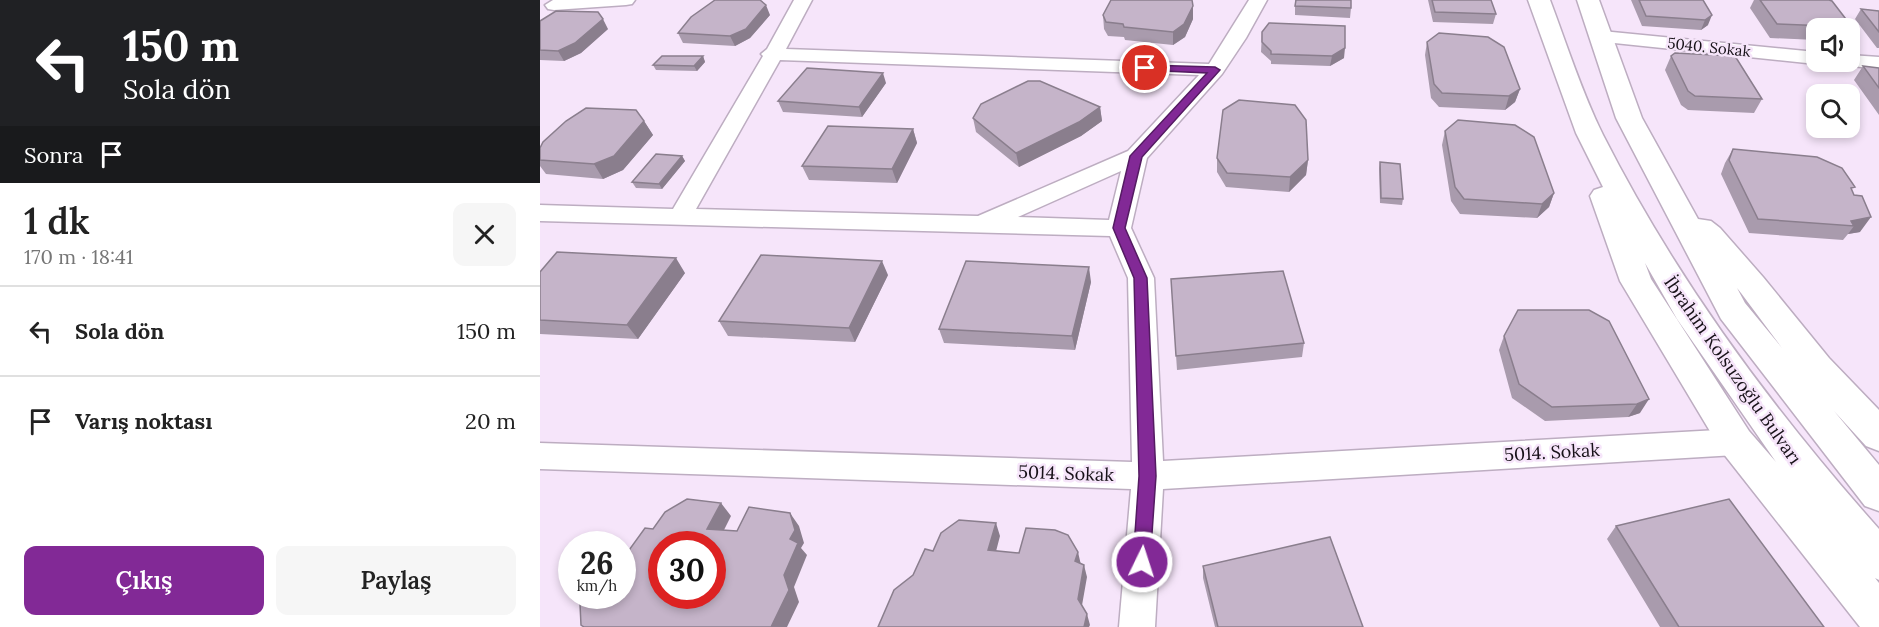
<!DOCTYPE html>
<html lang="tr">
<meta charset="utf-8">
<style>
body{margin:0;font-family:Lora,serif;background:#f6f6f6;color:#222;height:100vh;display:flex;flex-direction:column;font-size:22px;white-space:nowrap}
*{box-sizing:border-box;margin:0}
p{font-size:20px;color:#767676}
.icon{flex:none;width:33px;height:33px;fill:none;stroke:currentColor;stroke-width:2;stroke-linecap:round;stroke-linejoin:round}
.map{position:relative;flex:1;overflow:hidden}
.side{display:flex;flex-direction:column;background:#fff;width:540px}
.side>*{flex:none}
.guide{background:#202124;color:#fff;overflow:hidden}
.controls{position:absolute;left:1266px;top:18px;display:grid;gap:12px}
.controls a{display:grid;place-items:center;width:54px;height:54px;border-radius:12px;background:#fff;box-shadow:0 3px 9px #0003;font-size:30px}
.speed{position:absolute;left:18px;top:531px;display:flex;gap:12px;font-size:30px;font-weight:700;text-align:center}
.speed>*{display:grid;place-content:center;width:78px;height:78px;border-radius:50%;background:#fff;box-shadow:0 3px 9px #0003;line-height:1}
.speed small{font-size:15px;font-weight:400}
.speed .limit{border:9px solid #d22;background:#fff;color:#111}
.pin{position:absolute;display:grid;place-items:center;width:51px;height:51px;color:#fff;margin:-26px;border:3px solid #fff;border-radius:50%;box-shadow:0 2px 6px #0007}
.me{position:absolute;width:66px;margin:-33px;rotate:4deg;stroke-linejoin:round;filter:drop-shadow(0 0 4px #0008)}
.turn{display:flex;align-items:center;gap:21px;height:126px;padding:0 24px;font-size:27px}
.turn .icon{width:78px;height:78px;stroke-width:2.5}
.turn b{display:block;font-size:42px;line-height:51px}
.then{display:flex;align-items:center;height:57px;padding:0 24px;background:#0003;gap:12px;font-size:22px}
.round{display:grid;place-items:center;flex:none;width:63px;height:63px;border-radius:12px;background:#f6f6f6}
.head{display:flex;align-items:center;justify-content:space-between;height:102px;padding:0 24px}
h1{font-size:36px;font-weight:600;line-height:45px}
.action{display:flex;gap:12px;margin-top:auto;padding:12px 24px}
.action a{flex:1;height:69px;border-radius:12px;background:#822996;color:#fff;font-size:24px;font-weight:600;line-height:69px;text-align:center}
.action a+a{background:#f6f6f6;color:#222}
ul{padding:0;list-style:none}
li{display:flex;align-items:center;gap:18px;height:90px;padding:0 24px;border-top:2px solid #e0e0e0}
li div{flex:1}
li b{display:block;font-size:22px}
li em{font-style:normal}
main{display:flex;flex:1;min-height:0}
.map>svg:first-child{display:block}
</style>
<main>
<section class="side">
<div class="guide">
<div class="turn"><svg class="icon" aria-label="left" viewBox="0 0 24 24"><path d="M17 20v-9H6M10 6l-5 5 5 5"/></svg><div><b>150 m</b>Sola dön</div></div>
<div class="then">Sonra<svg class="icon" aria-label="arrive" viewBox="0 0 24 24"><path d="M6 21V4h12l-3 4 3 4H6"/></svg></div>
</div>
<div class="head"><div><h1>1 dk</h1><p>170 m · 18:41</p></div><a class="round"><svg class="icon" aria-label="close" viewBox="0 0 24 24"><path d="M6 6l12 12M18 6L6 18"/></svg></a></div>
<ul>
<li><svg class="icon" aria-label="left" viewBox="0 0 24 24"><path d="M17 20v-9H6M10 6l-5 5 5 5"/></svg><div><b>Sola dön</b></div><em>150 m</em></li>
<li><svg class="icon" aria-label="arrive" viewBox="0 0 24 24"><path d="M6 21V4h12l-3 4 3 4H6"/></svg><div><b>Varış noktası</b></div><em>20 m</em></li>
</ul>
<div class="action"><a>Çıkış</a><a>Paylaş</a></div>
</section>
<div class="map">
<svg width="1339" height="627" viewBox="0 0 1339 627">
<rect width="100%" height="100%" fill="#f6e5fa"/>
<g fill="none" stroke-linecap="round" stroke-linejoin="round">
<g stroke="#bdadc1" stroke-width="3">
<path id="minor" d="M13,0H95L92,4L86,5L14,10L8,9L5,5Z
M254,0H272L246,49L669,64L709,0H727L706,38L682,74L607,158L591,228L614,278L623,461L1196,429L1207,433L1211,442L1207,451L1196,455L623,489L615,627H579L591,489L0,469V443L592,462L588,278L570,236L0,221V205L133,209L223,56L221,54L227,49ZM240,60L659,75L588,151L438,216L156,209ZM581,171L569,220L478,217Z
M1062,31L1276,52V62H1283L1276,64L1055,41L1053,37L1055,33Z
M1310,55L1339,57V69L1303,65L1301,62H1310Z"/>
</g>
<g stroke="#bdadc1" stroke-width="3">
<path id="secondary" d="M988,0H1010C1027,45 1042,93 1063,135C1136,279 1233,410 1339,529V580L1335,578L1339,583V627H1320L1183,453L1080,281L1050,196L1054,190L1063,187L1036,133ZM1105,263L1137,319L1236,462L1209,431L1111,279Z
M1037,0H1059L1102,118L1158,219L1171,221L1180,228L1223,277L1289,358L1339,410V451L1326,446L1294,411L1339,465V511L1325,506L1181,319L1076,118ZM1197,288L1201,293L1242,348L1205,303Z"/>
</g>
<use href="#minor" fill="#fff" fill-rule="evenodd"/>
<use href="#secondary" fill="#fff" fill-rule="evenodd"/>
</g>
<path fill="#a99bad" d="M755,0L811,8L810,18L755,15Z
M888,0H951L956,14L953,24L893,22Z
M1091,0H1163L1168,25L1161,30L1102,26Z
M1214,0H1289L1312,27L1310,32V28H1276V40L1230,38L1210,8Z
M653,6V19L645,37L633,45L585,40L584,37L568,36L564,29L563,15Z
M1321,9L1339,11V48H1337L1315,19Z
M230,15L210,38L195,46L143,43L138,33Z
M0,21L68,29L41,53L24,61L0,60Z
M722,32L804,58L790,66L731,64V61L721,52Z
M887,42L980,89L975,102L965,110L899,107L891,98L885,55Z
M163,56L165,62L157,71L116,70L113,65Z
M1131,56L1222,99L1214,113L1148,110L1141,105L1125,70Z
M1323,66L1339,68V115L1314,80Z
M346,83L322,117L243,112L238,101Z
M560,107L562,121L541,136L479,167L436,132L433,118Z
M104,121L113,135L83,170L63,179L6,174L0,166V148Z
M373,129L377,143L357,183L269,180L262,166Z
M905,131L1014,193L1009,207L997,218L920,214L911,201L902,145Z
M1193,149L1312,191L1320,232L1308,234L1303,240L1209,233L1181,174L1185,163Z
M142,156L145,161L122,189L96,188L92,182Z
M677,158L768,160L766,175L749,192L686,187L677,172Z
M840,162L863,199L862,205L840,203L839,168Z
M0,272L145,273L98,339L0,334Z
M348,275L315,342L188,336L179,321Z
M631,279L764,343L762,357L637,370Z
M551,282L535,350L404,343L399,329Z
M1069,321L1100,413L1088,417L1005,421L972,398L959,350L964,336Z
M1076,526L1284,627H1120L1067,539Z
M663,566L823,627H675L663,578Z"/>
<path fill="#8a7e8d" d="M226,5L230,15L210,38L195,46L190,36Z
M653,6V19L645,37L633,45V32Z
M1172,15L1168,25L1161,30L1165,20Z
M63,19L68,29L41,53L24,61L18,51Z
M805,48L804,58L790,66L792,56Z
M163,56L165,62L157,71L154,66Z
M343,73L346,83L322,117L319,107Z
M980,89L975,102L965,110L969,96Z
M560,107L562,121L541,136L479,167L476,153Z
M104,121L113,135L83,170L63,179L54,164Z
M373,129L377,143L357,183L352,169Z
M142,156L145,161L122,189L119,184Z
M768,160L766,175L749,192L750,177Z
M1014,193L1009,207L997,218L1002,204Z
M1331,217L1320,232L1308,234L1314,226L1311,221Z
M136,258L145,273L98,339L87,325Z
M342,261L348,275L315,342L309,328Z
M549,267L551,282L535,350L532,336Z
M1109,399L1100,413L1088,417L1097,404Z
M181,503L191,516L178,542L167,529Z
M250,513L259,526L264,543L261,548L267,555L254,587L259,602L247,627H231L244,575Z
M456,523L460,536L453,563L448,550Z
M538,552L541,565L535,561Z
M544,565L547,577L541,611L538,599Z
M547,614L550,625L549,627H544Z"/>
<path fill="#c5b4c9" stroke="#8a7e8d" stroke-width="1.5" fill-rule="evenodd" d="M175,0H220L226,5L206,29L190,36L138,33L151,17Z
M571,0H652L653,6L644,24L633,32L584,27L583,24L566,22L563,15Z
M756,0H811V8L755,6Z
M892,0H951L956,14L895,12Z
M1099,0H1163L1172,15L1165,20L1106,16Z
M1220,0H1289L1292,1L1312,27L1237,24Z
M1321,9L1339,11V32Z
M16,11L58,12L63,19L35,43L18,51L0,50V21Z
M729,23L805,26V48L792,56L731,54V51L722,42V32Z
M899,33L948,37L964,47L980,89L969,96L902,93L894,84L887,42Z
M1135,53L1195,56L1222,99L1155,96L1148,91L1131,56Z
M122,56H163L154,66L113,65Z
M1323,66L1339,68V88Z
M267,68L343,73L319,107L238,101Z
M488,81H500L560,107L539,122L476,153L433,118L441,104Z
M699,100L755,105L766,120L768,160L750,177L687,173L677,158L683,110Z
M46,108L96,110L104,121L74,156L54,164L0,160V148L3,142L26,121Z
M918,120L975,125L994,137L1014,193L1002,204L924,199L915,187L905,131Z
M288,126L373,129L352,169L262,166Z
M1193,149L1277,157L1302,168L1315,187L1311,188L1314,195L1322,196L1331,217L1311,221L1314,226L1218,219L1189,160Z
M116,154L142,156L119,184L92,182Z
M840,162L860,164L863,199L841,198Z
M17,252L136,258L87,325L0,320V272Z
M221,255L342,261L309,328L179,321Z
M426,261L549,267L532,336L399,329Z
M743,271L764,343L636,356L631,279Z
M978,310H1049L1069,321L1109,399L1097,404L1012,407L979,384L964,336Z
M147,499L181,503L167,529L197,531L209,507L250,513L255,530L250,539L258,543L244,575L249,590L231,627H44L41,625L40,604L45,596H82V556L87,553L105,528L113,529L125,512ZM122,544H172V596H122Z
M1189,499L1284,627H1139L1076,526Z
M419,520L456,523L448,550L479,553L486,528L515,530L528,535L538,552L535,561L544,565L538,599L547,614L544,627H338L354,590L373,575L385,549L393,551L401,533Z
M790,537L823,627H678L663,566Z"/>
<path fill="#822996" stroke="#541b62" stroke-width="1.5" d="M605,65L675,67L680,70L602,157L585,228L607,278L616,476L610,562L608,568L602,570L595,568L593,562L599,476L594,278L573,228L590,156L667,73L602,70L600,68Z"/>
<g text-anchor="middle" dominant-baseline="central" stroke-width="5" stroke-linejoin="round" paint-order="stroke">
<g font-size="15" fill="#171118" stroke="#f6e5fa">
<text transform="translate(1169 47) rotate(6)">5040. Sokak</text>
</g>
<g font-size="18" fill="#171118" stroke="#f6e5fa">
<text transform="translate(1193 370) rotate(55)">İbrahim Kolsuzoğlu Bulvarı</text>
<text transform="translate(1012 452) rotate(-3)">5014. Sokak</text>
<text transform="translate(526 473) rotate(2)">5014. Sokak</text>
</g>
</g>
</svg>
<div class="controls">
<a><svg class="icon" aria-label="sound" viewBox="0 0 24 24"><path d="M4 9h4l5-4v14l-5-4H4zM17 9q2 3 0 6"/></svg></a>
<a><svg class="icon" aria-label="search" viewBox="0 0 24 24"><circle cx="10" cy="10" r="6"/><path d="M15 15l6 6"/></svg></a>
</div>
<div class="speed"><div>26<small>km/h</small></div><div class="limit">30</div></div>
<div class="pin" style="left:605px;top:68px;background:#d93025"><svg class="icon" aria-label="arrive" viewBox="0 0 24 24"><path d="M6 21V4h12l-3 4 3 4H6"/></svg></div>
<svg class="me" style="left:602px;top:562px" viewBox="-20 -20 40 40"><circle r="17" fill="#822996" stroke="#fff" stroke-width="3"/><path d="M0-11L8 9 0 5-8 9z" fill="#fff"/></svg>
</div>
</main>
